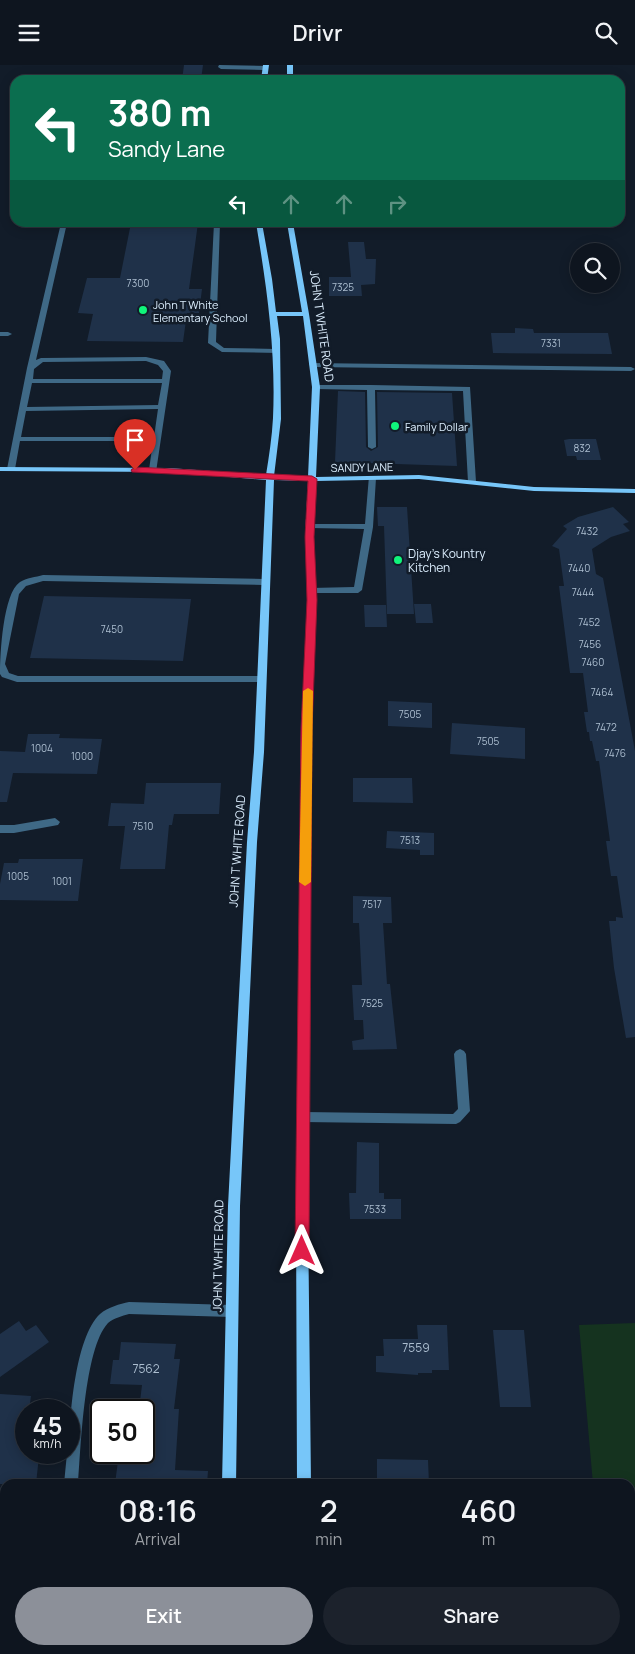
<!DOCTYPE html>
<style>
body{margin:0;font-family:Manrope,sans-serif;background:#1c222c;color:#f1f3f6;height:100vh;display:flex;flex-direction:column;font-size:19px;white-space:nowrap}
*{box-sizing:border-box;margin:0}
p{font-size:16px;color:#9b9fa4}
.icon{flex:none;width:28px;height:28px;fill:none;stroke:currentColor;stroke-width:2;stroke-linecap:round;stroke-linejoin:round}
.map{position:relative;flex:1;overflow:hidden}
.details{position:absolute;left:0px;top:1414px;width:635px;height:176px;display:flex;flex-direction:column;background:#0e151f;border-radius:15px 15px 0 0;box-shadow:0 2px 12px #0003,0 0 0 1px #2e343d}
.details>*{flex:none}
.banner{position:absolute;left:10px;top:10px;width:615px;height:152px;border-radius:15px;box-shadow:0 2px 12px #0003,0 0 0 1px #2e343d;background:#0b6e4f;color:#fff;overflow:hidden}
.buttons{position:absolute;left:570px;top:178px;display:grid;gap:10px}
.buttons a{display:grid;place-items:center;width:50px;height:50px;border-radius:50%;background:#0e151f;box-shadow:0 2px 12px #0003,0 0 0 1px #2e343d;font-size:25px}
.speed{position:absolute;left:15px;top:1334px;display:flex;gap:10px;font-size:25px;font-weight:700;text-align:center}
.speed>*{display:grid;place-content:center;width:65px;height:65px;border-radius:50%;background:#0e151f;box-shadow:0 2px 12px #0003,0 0 0 1px #2e343d;line-height:1}
.speed small{font-size:12px;font-weight:400}
.speed .limit{border:2px solid #111;border-radius:8px;background:#fff;color:#111}
.pin{position:absolute;display:grid;place-items:center;width:42px;height:42px;color:#fff;margin:-51px -21px;border-radius:50% 50% 50% 0;rotate:-45deg;box-shadow:0 0 5px #0007}
.pin .icon{rotate:45deg}
.me{position:absolute;width:55px;margin:-28px;rotate:0deg;stroke-linejoin:round;filter:drop-shadow(0 0 4px #0008)}
.turn{display:flex;align-items:center;gap:18px;height:105px;padding:0 15px;font-size:22px}
.turn .icon{width:65px;height:65px;stroke-width:2.5}
.turn b{display:block;font-size:35px;line-height:42px}
.lanes{display:flex;align-items:center;height:48px;padding:0 15px;background:#0003;justify-content:center;gap:25px;direction:ltr}
.lanes .off{opacity:.35}
.eta{display:flex;justify-content:space-evenly;align-items:center;height:85px;text-align:center}
.eta b{font-size:30px;font-weight:600;line-height:35px}
.cta{display:flex;gap:10px;margin-top:auto;padding:10px 15px}
.cta a{flex:1;height:58px;border-radius:30px;background:#8c9099;color:#fff;font-size:20px;font-weight:600;line-height:58px;text-align:center}
.cta a+a{background:#1c222c;color:#f1f3f6}
header{display:flex;justify-content:space-between;align-items:center;height:65px;padding:0 15px;background:#0e151f;font-size:22px;font-weight:600}
.map>svg:first-child{display:block}
</style>
<header><svg class="icon" aria-label="menu" viewBox="0 0 24 24"><path d="M4 6h16M4 12h16M4 18h16"/></svg>Drivr<svg class="icon" aria-label="search" viewBox="0 0 24 24"><circle cx="10" cy="10" r="6"/><path d="M15 15l6 6"/></svg></header>
<div class="map">
<svg width="635" height="1589" viewBox="0 0 635 1589">
<rect width="100%" height="100%" fill="#121c29"/>
<path fill="#15331f" d="M635,1258V1589H607V1585H630V1419H593L579,1260Z"/>
<path fill="#1f3149" d="M184,0H203L201,15H182Z
M131,158H198L189,224H202L199,248H187L183,277L87,276L93,249L78,248L87,213H120Z
M348,177H364L366,194H376L375,219L361,220L362,231H329V212H351Z
M515,263L533,264L534,268H608L612,289L493,288L491,268H515Z
M338,326L365,327L366,382L371,386L378,382L377,327L452,328L457,401L335,397Z
M569,374H596L601,395H577L576,391H567L564,375Z
M377,442H407L414,549H387L384,461H378Z
M613,442L629,457L623,459L630,466L611,472L592,484L596,509L603,513L606,529L635,686V972L626,973L614,903L609,856H616V852L623,853L617,811H611L606,776H610L599,696H596L592,676H590L589,667H587L584,647H588L583,608H570L559,521H564L559,484L552,481L567,464L563,461L578,452Z
M44,531L191,534L183,596L30,593Z
M414,539H431L433,558H416Z
M364,540H386L387,562H365Z
M388,636L432,638V663L388,661Z
M452,658L525,663V694L450,689Z
M28,669H60L59,673L102,674L97,709L13,708L7,737H0V686L25,687Z
M353,713H412L413,738L353,737Z
M146,718H221L219,749H174L172,760H169L165,804H120L125,761H108L111,738L144,739Z
M387,766L434,768V790H420V785L386,783Z
M19,794H83L78,836L0,835V819L4,798H18Z
M353,831L391,832L392,858H383L387,919H390L397,984L353,985L352,976L364,974L363,955H354L352,920H362L359,858H353Z
M357,1077L379,1078V1128H384V1134H401V1154H350L349,1128H356Z
M19,1256L26,1266L36,1260L49,1277L0,1312V1269Z
M417,1260H447L449,1305H432V1308H418V1310L376,1307V1291H384L383,1274H418Z
M493,1265H524L531,1342H500Z
M121,1277L176,1279L174,1294H180L174,1344H179L175,1405L208,1406L207,1419H115L119,1388L144,1389V1345H139L142,1320L110,1319L113,1295H119Z
M0,1329L31,1331L29,1345H26V1391H39L36,1419H0Z
M377,1394L428,1395L429,1419H377Z"/>
<g fill="none" stroke-linecap="round" stroke-linejoin="round">
<path fill="#3f6986" fill-rule="evenodd" d="M219,0L265,1L268,3L265,5L221,4L218,2Z
M61,158H67L36,295L41,293L146,292L164,296L171,306L156,407H150L149,405L153,376H20L15,404L11,406L7,404L27,303ZM146,296L158,300L163,306L162,314H33L34,304L43,297ZM32,318H162L158,340L27,342ZM158,344L154,372H21L26,346Z
M214,158H220L216,277L224,283L276,284H279V288L222,287L208,278Z
M0,267H8L12,269L8,271H0Z
M310,298L631,302L635,304L631,306L313,302L309,300Z
M313,320H371L470,322L476,417L472,419L468,417L463,326L375,325L376,382L372,384L368,382L367,325L316,324L312,322Z
M369,411H375L376,413L373,462L362,525L358,528H308V524L311,523L354,522L364,464L310,463L306,461L310,459H365Z
M43,510L264,514L268,517L264,520L43,516L26,521L19,529L5,599L9,608L18,611H261L265,614L261,617H17L2,612L0,609C0,589 3,528 20,517C26,513 36,512 43,510Z
M460,984L464,986L466,989L470,1046L460,1057L456,1059L303,1057L299,1055L297,1052L299,1049L303,1047L453,1049L458,1044L454,989L456,986Z
M129,1237L232,1240L236,1242L238,1246L236,1250L232,1252L129,1249C122,1251 114,1253 108,1258C84,1284 81,1382 78,1419H64L67,1388H69C69,1354 75,1272 100,1249C108,1242 120,1239 129,1237Z
M608,1585H624L625,1589H609Z"/>
<path fill="#3f6986" fill-rule="evenodd" d="M55,753L60,757L58,760L14,768H0V760H14Z"/>
<path fill="#77c6f9" fill-rule="evenodd" d="M263,0H269L267,15H261Z
M287,0H293V15H287Z
M256,158H262L272,214L276,247H302L287,158H293L309,249L320,322L316,412L419,410L534,422L635,424V428L534,426L419,414L316,416L313,472L316,535L311,664L308,1147L311,1419H297L296,1147L301,664L308,535L305,472L308,416L274,415L264,687L257,777L240,1141L236,1419H222L228,1141L247,777L254,687L266,415L169,407L0,406V402L169,403L266,410C269,391 272,372 273,353C276,287 267,223 256,158ZM277,251H303L312,322L308,412L274,411L281,354L280,274Z
M0,1538H5V1552H0Z
M218,1585H232V1589H218Z
M298,1585H312V1589H298Z"/>
</g>
<path fill="#e11d48" stroke="#92132f" d="M135,402L312,411L317,414L314,472L317,535L312,664L309,1186L307,1191L302,1192L297,1191L295,1186L301,664L307,535L305,472L308,416L132,407L131,405Z"/>
<path fill="#f59e0b" d="M308,623L313,626L311,817L305,821L299,817L303,626Z"/>
<g fill="#10f47b" stroke="#121c29" stroke-width="2">
<circle cx="143" cy="245" r="5"/>
<circle cx="395" cy="361" r="5"/>
<circle cx="398" cy="495" r="5"/>
</g>
<g text-anchor="middle" dominant-baseline="central" stroke-width="5" stroke-linejoin="round" paint-order="stroke">
<g font-size="10" fill="#acbed0">
<text x="138" y="218">7300</text>
<text x="343" y="222">7325</text>
<text x="551" y="278">7331</text>
<text x="582" y="383">832</text>
<text x="587" y="466">7432</text>
<text x="579" y="503">7440</text>
<text x="583" y="527">7444</text>
<text x="589" y="557">7452</text>
<text x="112" y="564">7450</text>
<text x="590" y="579">7456</text>
<text x="593" y="597">7460</text>
<text x="602" y="627">7464</text>
<text x="410" y="649">7505</text>
<text x="606" y="662">7472</text>
<text x="488" y="676">7505</text>
<text x="42" y="683">1004</text>
<text x="615" y="688">7476</text>
<text x="82" y="691">1000</text>
<text x="143" y="761">7510</text>
<text x="410" y="775">7513</text>
<text x="18" y="811">1005</text>
<text x="62" y="816">1001</text>
<text x="372" y="839">7517</text>
<text x="372" y="938">7525</text>
<text x="375" y="1144">7533</text>
</g>
<g font-size="11" fill="#dbedfd" stroke="#121c29" text-anchor="start">
<text x="153" y="239">John T White<tspan x="153" dy="13">Elementary School</tspan></text>
<text x="405" y="361">Family Dollar</text>
</g>
<g font-size="11" fill="#dbedfd" stroke="#121c29">
<text transform="translate(362 402) rotate(-1)">SANDY LANE</text>
</g>
<g font-size="12" fill="#dbedfd" stroke="#121c29">
<text transform="translate(322 261) rotate(82)">JOHN T WHITE ROAD</text>
<text transform="translate(237 786) rotate(-86)">JOHN T WHITE ROAD</text>
<text transform="translate(218 1191) rotate(-89)">JOHN T WHITE ROAD</text>
</g>
<g font-size="12" fill="#dbedfd" stroke="#121c29" text-anchor="start">
<text x="408" y="488">Djay's Kountry<tspan x="408" dy="14">Kitchen</tspan></text>
</g>
<g font-size="12" fill="#acbed0">
<text x="416" y="1282">7559</text>
<text x="146" y="1303">7562</text>
</g>
</g>
</svg>
<div class="buttons">
<a><svg class="icon" aria-label="search" viewBox="0 0 24 24"><circle cx="10" cy="10" r="6"/><path d="M15 15l6 6"/></svg></a>
</div>
<div class="speed"><div>45<small>km/h</small></div><div class="limit">50</div></div>
<div class="pin" style="left:135px;top:405px;background:#d93025"><svg class="icon" aria-label="arrive" viewBox="0 0 24 24"><path d="M6 21V4h12l-3 4 3 4H6"/></svg></div>
<svg class="me" style="left:302px;top:1186px" viewBox="-20 -20 40 40"><path d="M0-17L14 15 0 8-14 15z" fill="#e11d48" stroke="#fff" stroke-width="4"/></svg>
<div class="banner">
<div class="turn"><svg class="icon" aria-label="left" viewBox="0 0 24 24"><path d="M17 20v-9H6M10 6l-5 5 5 5"/></svg><div><b>380 m</b>Sandy Lane</div></div>
<div class="lanes"><svg class="icon" aria-label="left" viewBox="0 0 24 24"><path d="M17 20v-9H6M10 6l-5 5 5 5"/></svg><svg class="icon off" aria-label="ahead" viewBox="0 0 24 24"><path d="M12 20V5M6 11l6-6 6 6"/></svg><svg class="icon off" aria-label="ahead" viewBox="0 0 24 24"><path d="M12 20V5M6 11l6-6 6 6"/></svg><svg class="icon off" aria-label="right" viewBox="0 0 24 24"><path d="M7 20v-9h11M14 6l5 5-5 5"/></svg></div>
</div>
<section class="details">
<div class="eta">
<div><b>08:16</b><p>Arrival</p></div>
<div><b>2</b><p>min</p></div>
<div><b>460</b><p>m</p></div>
</div>
<div class="cta"><a>Exit</a><a>Share</a></div>
</section>
</div>
